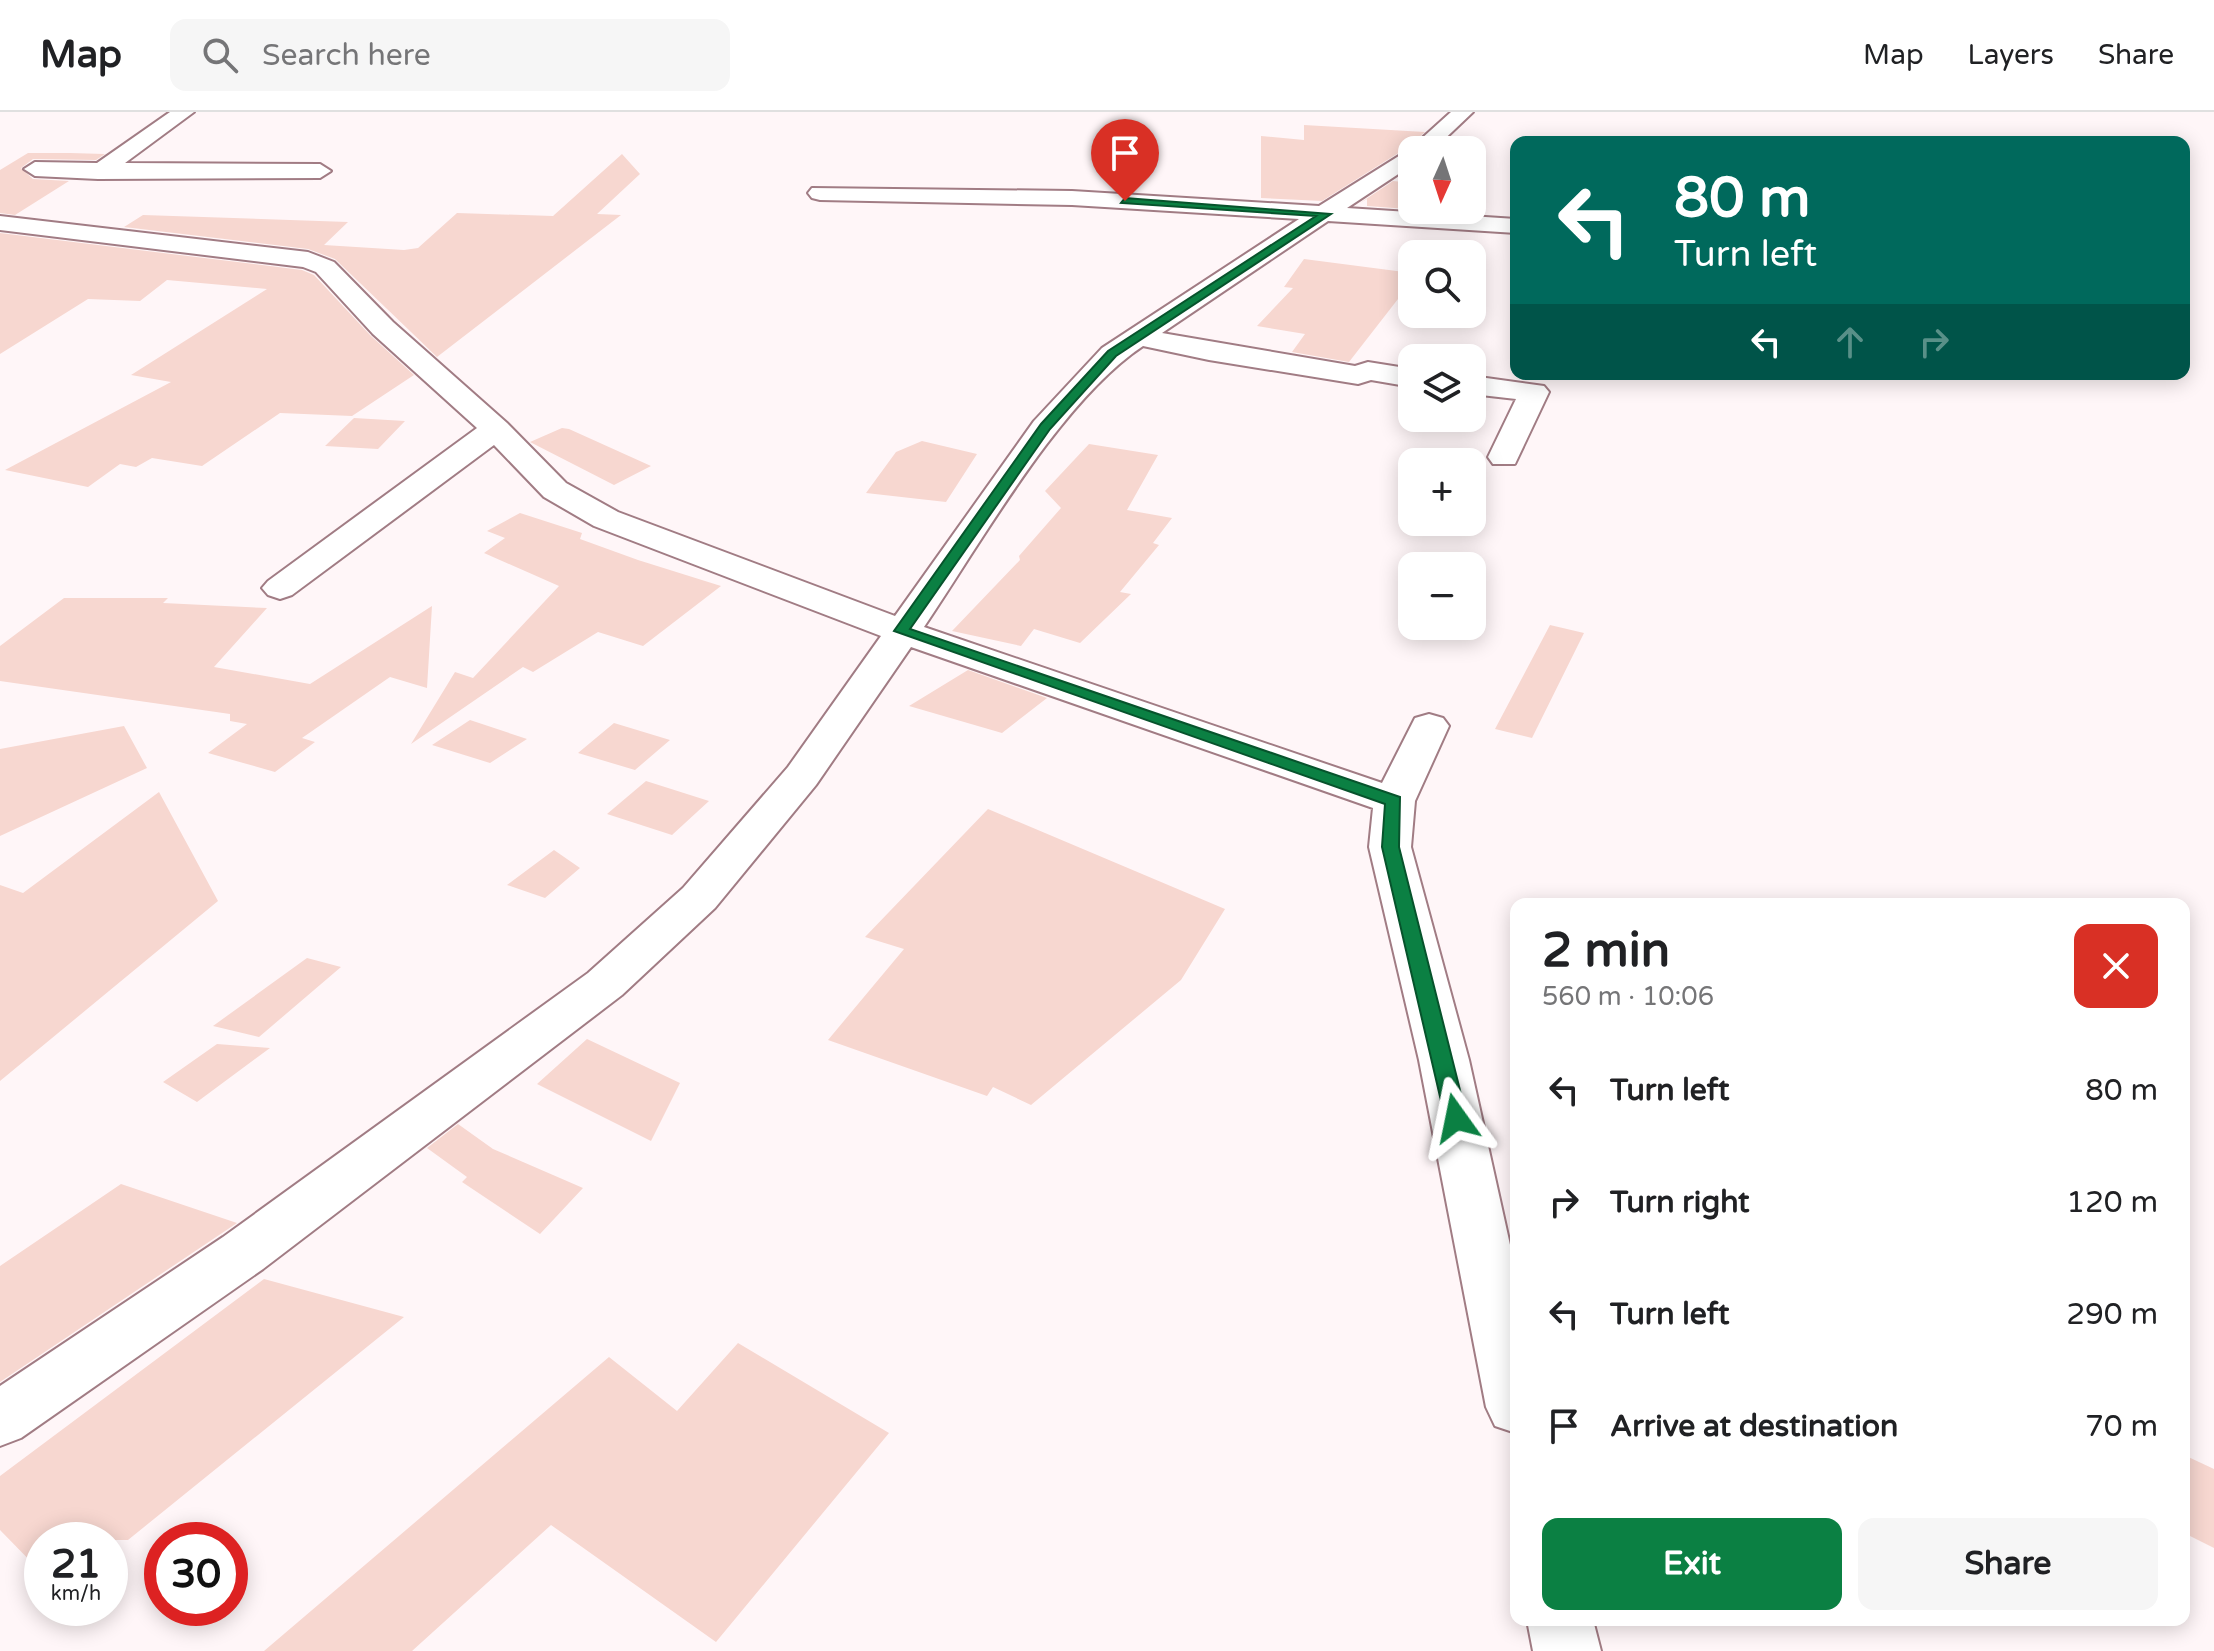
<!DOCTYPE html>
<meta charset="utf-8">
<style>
body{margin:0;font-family:"Varela Round",sans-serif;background:#f6f6f6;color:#202124;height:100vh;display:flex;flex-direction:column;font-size:30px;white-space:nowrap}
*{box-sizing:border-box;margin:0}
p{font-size:26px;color:#757577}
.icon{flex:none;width:44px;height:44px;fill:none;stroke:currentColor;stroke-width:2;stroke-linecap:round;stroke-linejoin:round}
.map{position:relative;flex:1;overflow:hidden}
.side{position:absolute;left:1510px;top:786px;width:680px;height:728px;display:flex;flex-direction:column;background:#fff;border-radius:16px;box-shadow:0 4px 20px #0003}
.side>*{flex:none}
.banner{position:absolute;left:1510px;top:24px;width:680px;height:244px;border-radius:16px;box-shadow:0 4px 20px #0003;background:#00695c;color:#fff;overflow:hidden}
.needle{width:52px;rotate:183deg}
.tools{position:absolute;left:1398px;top:24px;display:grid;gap:16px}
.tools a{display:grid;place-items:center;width:88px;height:88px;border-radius:16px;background:#fff;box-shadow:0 4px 20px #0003;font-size:40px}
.speed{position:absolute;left:24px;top:1410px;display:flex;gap:16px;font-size:40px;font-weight:700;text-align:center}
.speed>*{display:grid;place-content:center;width:104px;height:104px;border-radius:50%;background:#fff;box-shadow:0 4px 20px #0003;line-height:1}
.speed small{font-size:20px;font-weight:400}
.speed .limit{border:12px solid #d22;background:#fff;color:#111}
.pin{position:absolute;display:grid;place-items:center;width:68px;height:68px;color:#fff;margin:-82px -34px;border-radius:50% 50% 50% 0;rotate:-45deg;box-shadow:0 0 8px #0007}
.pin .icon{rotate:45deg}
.me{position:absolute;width:88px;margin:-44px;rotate:348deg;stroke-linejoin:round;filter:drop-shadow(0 0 6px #0008)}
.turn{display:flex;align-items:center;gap:28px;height:168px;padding:0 32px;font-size:36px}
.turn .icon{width:104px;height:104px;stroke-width:2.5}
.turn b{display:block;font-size:56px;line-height:68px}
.lanes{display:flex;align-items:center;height:76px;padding:0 32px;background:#0003;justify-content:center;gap:40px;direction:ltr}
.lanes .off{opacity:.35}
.round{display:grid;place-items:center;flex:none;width:84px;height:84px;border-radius:16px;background:#f6f6f6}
.summary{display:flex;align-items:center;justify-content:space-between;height:136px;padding:0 32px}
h1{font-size:48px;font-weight:700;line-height:60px}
.button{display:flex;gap:16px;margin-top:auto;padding:16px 32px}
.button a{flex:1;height:92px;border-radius:16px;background:#0b8043;color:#fff;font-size:32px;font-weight:700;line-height:92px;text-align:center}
.button a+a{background:#f6f6f6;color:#202124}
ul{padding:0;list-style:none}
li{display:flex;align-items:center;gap:24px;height:112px;padding:0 32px}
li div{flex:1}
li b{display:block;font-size:30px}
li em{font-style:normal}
header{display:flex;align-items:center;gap:48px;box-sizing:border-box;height:112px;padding:0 40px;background:#fff;border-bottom:2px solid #e0e0e0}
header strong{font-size:38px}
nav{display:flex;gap:44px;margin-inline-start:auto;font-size:28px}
.search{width:560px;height:72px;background:#f6f6f6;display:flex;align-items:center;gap:20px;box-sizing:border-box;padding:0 28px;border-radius:16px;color:#757577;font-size:30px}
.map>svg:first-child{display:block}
</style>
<header>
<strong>Map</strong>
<div class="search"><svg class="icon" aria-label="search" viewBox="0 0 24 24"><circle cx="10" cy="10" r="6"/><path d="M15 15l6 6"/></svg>Search here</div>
<nav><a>Map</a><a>Layers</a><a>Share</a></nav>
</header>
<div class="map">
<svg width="2214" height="1539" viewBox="0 0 2214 1539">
<rect width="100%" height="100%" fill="#fff6f8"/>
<path fill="#f7d7d0" d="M1304,13L1425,20L1408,35L1322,89L1261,86V24L1304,28Z
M28,41H70L105,42L96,48L33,47L21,56L33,67L69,69L15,103L0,101V58Z
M622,42L640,62L597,102L621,103L437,245L335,147L308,137L124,115L143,103L348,110L324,133L404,138L418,136L457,101L553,104Z
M1393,69L1403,70L1408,97L1367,94V87L1360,91Z
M0,121L302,158L314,163L371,224L414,263L352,304L280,301L202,354L152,346L136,355L120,352L88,375L5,358L171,270L131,263L267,177L167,168L140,189L88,187L0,242Z
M1304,147L1412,161V169L1349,250L1292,240L1305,222L1257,214L1293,176L1284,175Z
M354,306L405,309L378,337L325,334Z
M562,316L569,317L651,354L614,373L530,330Z
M922,329L977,342L946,390L866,381L896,340Z
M1089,332L1158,343L1127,398L1172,406L1153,431L1159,433L1120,480L1131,482L1080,531L1034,517L1021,534L952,519L1020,448L1019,444L1061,396L1045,379Z
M520,401L582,421L580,427L638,448L721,474L643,534L598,520L533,560L523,555L411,632L455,560L473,566L559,474L484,441L505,426L487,419Z
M64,486H168L163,491L267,496L214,555L310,572L432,494L427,576L390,565L302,626L315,630L275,660L208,641L247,612L230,609V602L0,569V534Z
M1550,513L1584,521L1532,626L1495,617Z
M968,558L1047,586L1002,621L909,594Z
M470,608L527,627L490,651L432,633Z
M614,611L670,628L635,658L578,641Z
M124,614L147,656L0,724V637Z
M646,669L709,689L672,723L607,702Z
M159,680L218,789L0,969V773L23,781Z
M988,697L1225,797L1181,868L1031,993L993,975L987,984L828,928L904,837L865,825Z
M554,738L580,756L545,786L507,773Z
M307,846L341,855L259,925L213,914Z
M587,927L680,971L651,1029L537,972Z
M217,932L270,936L197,990L163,970Z
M458,1012L493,1037L583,1076L540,1122L462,1070L467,1065L427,1036Z
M121,1072L237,1111L0,1270V1154Z
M264,1167L404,1205L128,1428H42V1461L0,1418V1364Z
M738,1231L889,1321L716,1530L551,1413L412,1539H264L609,1245L677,1299Z
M2184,1343L2214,1357V1436L2184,1421Z"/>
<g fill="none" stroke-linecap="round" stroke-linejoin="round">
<g stroke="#a17c84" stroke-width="4">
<path id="minor" d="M170,0H194L125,51L320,52L331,59L320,66L98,67L35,64L24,57L35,50L97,51Z
M1451,0H1473L1433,38H1412V53L1347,96L1516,107V121L1328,109L1162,221L1355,254L1368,250L1412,257V275L1371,268L1358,272L1209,248L1143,234C1060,289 981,431 924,515L1382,671L1415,606L1429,602L1443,606L1449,614L1415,689L1411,735L1469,948L1516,1160V1321L1495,1314L1486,1295L1419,948L1369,735L1373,696L911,535L816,673L715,796L622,883L263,1157L21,1326L0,1334V1274L223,1125L588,861L683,776L788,655L881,524L594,414L544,385L494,333L292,483L280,487L268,483L262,476L268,469L477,316L373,222L316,160L303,155L0,118V104L308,140L334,150L393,210L507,311L566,371L618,400L895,504L1034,309L1102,236L1299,107L1072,93L820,88L812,86L808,81L812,76L1072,79L1319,94L1410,37Z
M1472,264L1544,274L1549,280L1515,352H1493L1488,345L1516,287L1472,282Z
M1527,1508H1593L1601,1539H1533Z"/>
</g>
<use href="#minor" fill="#fff" fill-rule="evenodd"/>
</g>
<path fill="#0b8043" stroke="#07532c" stroke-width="2" d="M1125,86L1331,102L1116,244L1050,317L910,517L1400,685L1399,735L1467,1006L1463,1012H1449L1445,1006L1382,735L1385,692L894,519L1041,312L1108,239L1316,104L1121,91Z"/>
</svg>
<div class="tools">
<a><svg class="needle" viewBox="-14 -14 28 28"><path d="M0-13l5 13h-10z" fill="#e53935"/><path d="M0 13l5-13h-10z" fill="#757577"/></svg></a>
<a><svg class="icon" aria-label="search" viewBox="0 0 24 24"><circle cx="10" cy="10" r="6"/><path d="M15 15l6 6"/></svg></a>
<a><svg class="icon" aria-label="layers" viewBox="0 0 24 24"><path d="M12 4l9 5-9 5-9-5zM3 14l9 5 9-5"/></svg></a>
<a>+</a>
<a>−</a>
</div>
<div class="speed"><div>21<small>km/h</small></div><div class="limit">30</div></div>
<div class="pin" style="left:1125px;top:89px;background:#d93025"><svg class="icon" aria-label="arrive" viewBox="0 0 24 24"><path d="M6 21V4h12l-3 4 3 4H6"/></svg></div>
<svg class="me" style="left:1456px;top:1006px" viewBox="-20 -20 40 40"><path d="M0-17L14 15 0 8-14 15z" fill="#0b8043" stroke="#fff" stroke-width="4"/></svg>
<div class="banner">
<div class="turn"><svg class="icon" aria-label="left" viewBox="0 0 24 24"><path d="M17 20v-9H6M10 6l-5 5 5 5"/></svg><div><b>80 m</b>Turn left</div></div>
<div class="lanes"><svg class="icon" aria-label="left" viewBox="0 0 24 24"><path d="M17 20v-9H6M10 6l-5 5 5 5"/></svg><svg class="icon off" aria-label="ahead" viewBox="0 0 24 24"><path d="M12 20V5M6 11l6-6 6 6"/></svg><svg class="icon off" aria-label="right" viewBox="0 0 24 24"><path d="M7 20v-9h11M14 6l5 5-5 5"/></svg></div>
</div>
<section class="side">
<div class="summary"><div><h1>2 min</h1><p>560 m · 10:06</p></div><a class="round" style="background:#d93025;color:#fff"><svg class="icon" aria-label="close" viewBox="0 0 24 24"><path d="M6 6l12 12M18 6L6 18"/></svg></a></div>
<ul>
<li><svg class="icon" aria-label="left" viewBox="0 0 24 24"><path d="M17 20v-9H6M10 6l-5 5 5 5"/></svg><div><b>Turn left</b></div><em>80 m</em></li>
<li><svg class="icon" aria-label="right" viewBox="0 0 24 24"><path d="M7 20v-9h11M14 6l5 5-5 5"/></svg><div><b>Turn right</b></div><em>120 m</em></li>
<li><svg class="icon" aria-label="left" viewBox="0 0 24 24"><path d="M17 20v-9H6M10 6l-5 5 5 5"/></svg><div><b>Turn left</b></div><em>290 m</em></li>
<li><svg class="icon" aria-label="arrive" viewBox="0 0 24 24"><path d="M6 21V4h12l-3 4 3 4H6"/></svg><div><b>Arrive at destination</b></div><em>70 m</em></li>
</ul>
<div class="button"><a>Exit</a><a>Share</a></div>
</section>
</div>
